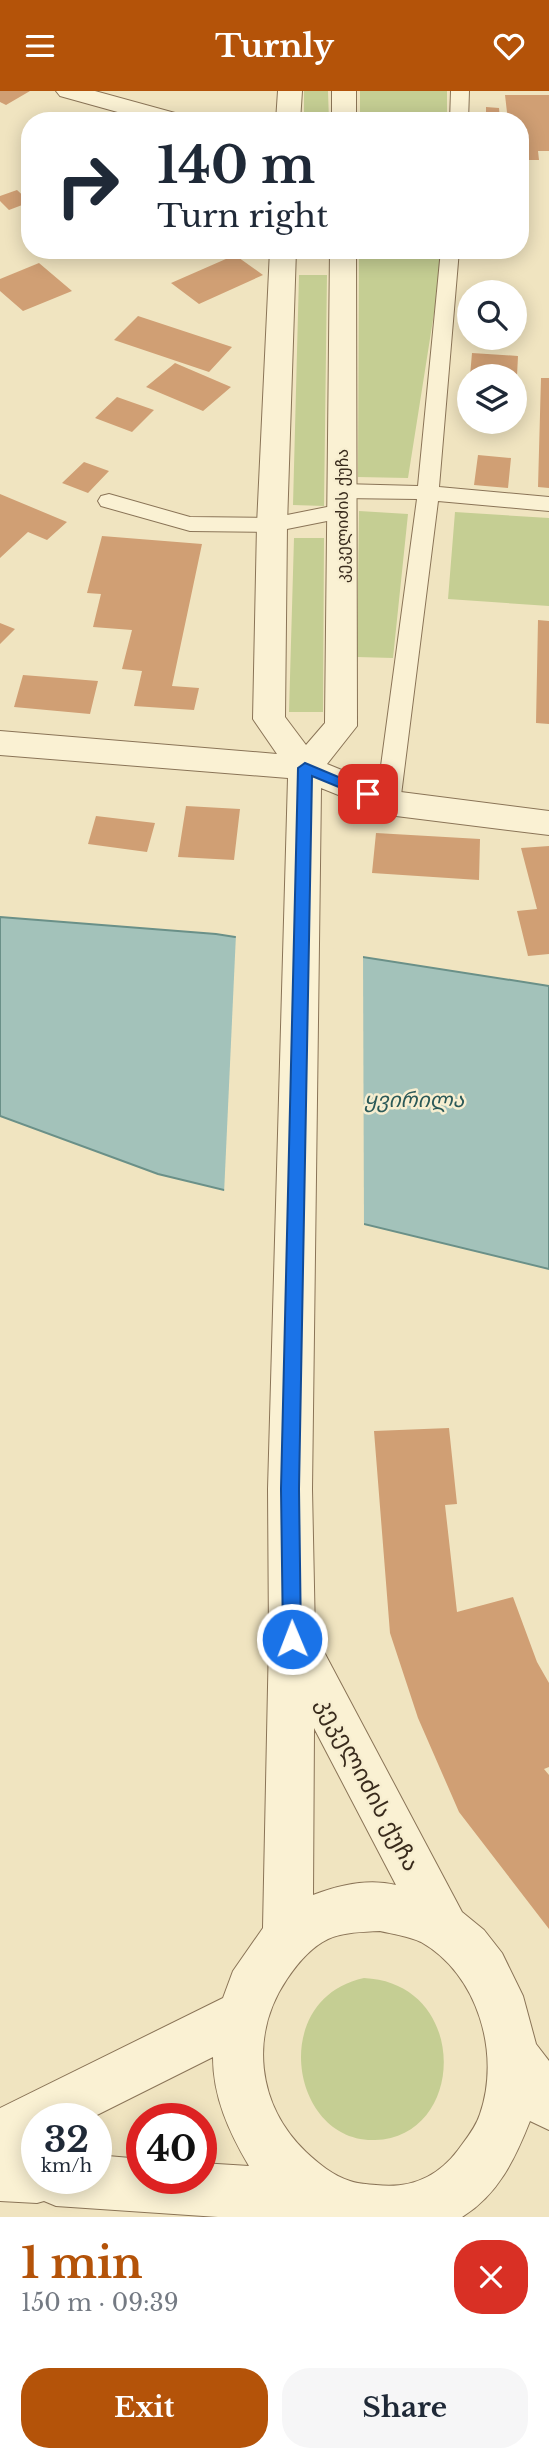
<!DOCTYPE html>
<meta charset="utf-8">
<style>
body{margin:0;font-family:"Libre Baskerville","Noto Sans Georgian",serif;background:#f6f6f7;color:#1f2937;height:100vh;display:flex;flex-direction:column;font-size:26px;white-space:nowrap}
*{box-sizing:border-box;margin:0}
p{font-size:23px;color:#747a83}
.icon{flex:none;width:38px;height:38px;fill:none;stroke:currentColor;stroke-width:2;stroke-linecap:round;stroke-linejoin:round}
.map{position:relative;height:2126px;overflow:hidden}
.details{display:flex;flex-direction:column;background:#fff;flex:1}
.details>*{flex:none}
.guide{position:absolute;left:21px;top:21px;width:508px;height:147px;border-radius:28px;box-shadow:0 4px 18px #0003;background:#fff;color:#1f2937;overflow:hidden}
.controls{position:absolute;left:457px;top:189px;display:grid;gap:14px}
.controls a{display:grid;place-items:center;width:70px;height:70px;border-radius:50%;background:#fff;box-shadow:0 4px 18px #0003;font-size:35px}
.speed{position:absolute;left:21px;top:2012px;display:flex;gap:14px;font-size:35px;font-weight:700;text-align:center}
.speed>*{display:grid;place-content:center;width:91px;height:91px;border-radius:50%;background:#fff;box-shadow:0 4px 18px #0003;line-height:1}
.speed small{font-size:18px;font-weight:400}
.speed .limit{border:10px solid #d22;background:#fff;color:#111}
.pin{position:absolute;display:grid;place-items:center;width:60px;height:60px;color:#fff;margin:-30px;border-radius:14px;box-shadow:0 4px 10px #0006}
.me{position:absolute;width:77px;margin:-38px;rotate:359deg;stroke-linejoin:round;filter:drop-shadow(0 0 5px #0008)}
.turn{display:flex;align-items:center;gap:24px;height:147px;padding:0 21px;font-size:32px}
.turn .icon{width:91px;height:91px;stroke-width:2.5}
.turn b{display:block;font-size:49px;line-height:60px}
.round{display:grid;place-items:center;flex:none;width:74px;height:74px;border-radius:28px;background:#f6f6f7}
.overview{display:flex;align-items:center;justify-content:space-between;height:119px;padding:0 21px}
h1{font-size:42px;font-weight:700;line-height:52px;color:#b45309}
.primary-button{display:flex;gap:14px;margin-top:auto;padding:14px 21px}
.primary-button a{flex:1;height:80px;border-radius:28px;background:#b45309;color:#fff;font-size:28px;font-weight:700;line-height:80px;text-align:center}
.primary-button a+a{background:#f6f6f7;color:#1f2937}
header{display:flex;justify-content:space-between;align-items:center;height:91px;padding:0 21px;background:#b45309;color:#fff;font-size:32px;font-weight:700}
.map>svg:first-child{display:block}
</style>
<header><svg class="icon" aria-label="menu" viewBox="0 0 24 24"><path d="M4 6h16M4 12h16M4 18h16"/></svg>Turnly<svg class="icon" aria-label="heart" viewBox="0 0 24 24"><path d="M12 20l-8-8c-3-5 5-10 8-4 3-6 11-1 8 4z"/></svg></header>
<div class="map">
<svg width="549" height="2126" viewBox="0 0 549 2126">
<rect width="100%" height="100%" fill="#f0e4c0"/>
<path fill="#c5ce93" d="M304,0H328L329,30H304Z
M360,0H447V30H360Z
M359,159H444L408,387L358,386Z
M299,184H327L324,415L293,414Z
M359,420L408,423L393,567L357,566Z
M455,421L549,427V515L448,508Z
M294,447H324L323,621H289Z
M364,1887C470,1892 467,2046 375,2049C291,2052 267,1908 364,1887Z"/>
<path fill="#a3c2ba" stroke="#6a9088" stroke-width="2" d="M0,826L216,843L549,895V1178L158,1083L0,1025Z"/>
<path fill="#f0e4c0" d="M236,843L363,862L364,1137L224,1103Z"/>
<path fill="#d09f74" d="M0,0H30L6,14L0,11Z
M505,4H549V60H538L539,69H520V30H508Z
M486,16L499,17L500,30H486Z
M17,99L30,111L9,119L0,110V105Z
M235,164L263,184L199,213L171,192Z
M39,172L72,200L23,220L0,200V188Z
M138,225L232,256L209,281L114,249Z
M472,262L518,265L517,285H470Z
M175,272L231,296L203,320L146,296Z
M541,287H549V397L538,396Z
M117,306L154,319L132,341L95,327Z
M478,364L511,367L508,397L474,394Z
M84,371L109,380L88,402L62,392Z
M0,403L67,431L47,449L28,441L0,467Z
M102,445L202,453L172,595L199,597L194,619L134,615L142,580L122,578L132,539L93,536L101,503L87,502Z
M538,529L549,530V633L536,632Z
M0,532L15,538L0,553Z
M23,584L98,590L90,623L14,616Z
M186,715L240,718L234,769L178,766Z
M96,725L155,732L147,761L88,753Z
M376,742L480,748L479,789L372,782Z
M549,755V863L528,865L517,820L537,818L521,757Z
M449,1337L457,1413L445,1414L457,1521L513,1506L537,1571L549,1592V1676L544,1678L549,1684V1838L459,1721L418,1627L390,1542L374,1340Z"/>
<g fill="none" stroke-linecap="round" stroke-linejoin="round">
<g stroke="#8a7457" stroke-width="2">
<path id="service" d="M451,0H469L468,30H450Z
M441,159H459L439,396L549,406V420L438,410L400,712L397,718L388,721L379,718L376,712L417,408L342,407L335,405L331,400L335,395L342,393L418,395Z
M109,403L190,426L272,427L342,413L350,415L353,420L350,425L342,427L272,441L190,440L101,415L98,410L101,405Z"/>
</g>
<g stroke="#8a7457" stroke-width="2">
<path id="minor" d="M56,0H95L186,25L190,30H150L60,5Z"/>
</g>
<g stroke="#8a7457" stroke-width="2">
<path id="tertiary" d="M278,0H302L300,30H276Z
M332,0H356V30H332Z
M270,159H296L287,434L285,626L306,654L325,632L330,159H356L357,635L327,673L393,700L549,720V744L388,724L321,697L312,1398L315,1544L462,1821L484,1839L502,1862L523,1905L536,1953L549,1970V2039L530,2030C515,2068 498,2104 462,2126H218L56,2115L44,2110L37,2112L0,2110V2017L223,1907L233,1880L263,1837L269,1548L268,1398L288,687L0,664V640L277,663L253,628L257,434ZM314,1637L396,1794C368,1787 339,1794 313,1804ZM380,1840C393,1843 408,1845 421,1851C478,1883 501,1963 480,2023C476,2036 466,2048 458,2059C437,2087 409,2098 376,2094C367,2093 358,2093 350,2090C332,2084 319,2073 306,2061C257,2014 249,1944 287,1888C297,1873 311,1856 328,1848C343,1841 363,1841 380,1840ZM213,1966C213,2006 229,2041 249,2075L201,2072V2088H142V2068L96,2064V2088H37V2059H28L37,2054V2028H89Z"/>
</g>
<use href="#service" fill="#faf1d3" fill-rule="evenodd"/>
<use href="#minor" fill="#faf1d3" fill-rule="evenodd"/>
<use href="#tertiary" fill="#faf1d3" fill-rule="evenodd"/>
</g>
<path fill="#1a73e8" stroke="#114b97" stroke-width="2" d="M305,672L372,700L374,703L368,708L312,685L299,1398L301,1548L299,1554L292,1557L285,1554L283,1548L281,1398L298,677Z"/>
<g text-anchor="middle" dominant-baseline="central" stroke-width="5" stroke-linejoin="round" paint-order="stroke">
<g font-size="16" fill="#392b1c" stroke="#f7eed0">
<text transform="translate(342 425) rotate(-90)">კეკელიძის ქუჩა</text>
</g>
<g font-size="21" font-style="italic" fill="#2b5958" stroke="#f7eed0">
<text x="414" y="1009">ყვირილა</text>
</g>
<g font-size="23" fill="#392b1c" stroke="#f7eed0">
<text transform="translate(368 1693) rotate(62)">კეკელიძის ქუჩა</text>
</g>
</g>
</svg>
<div class="controls">
<a><svg class="icon" aria-label="search" viewBox="0 0 24 24"><circle cx="10" cy="10" r="6"/><path d="M15 15l6 6"/></svg></a>
<a><svg class="icon" aria-label="layers" viewBox="0 0 24 24"><path d="M12 4l9 5-9 5-9-5zM3 14l9 5 9-5"/></svg></a>
</div>
<div class="speed"><div>32<small>km/h</small></div><div class="limit">40</div></div>
<div class="pin" style="left:368px;top:703px;background:#d93025"><svg class="icon" aria-label="arrive" viewBox="0 0 24 24"><path d="M6 21V4h12l-3 4 3 4H6"/></svg></div>
<svg class="me" style="left:292px;top:1548px" viewBox="-20 -20 40 40"><circle r="17" fill="#1a73e8" stroke="#fff" stroke-width="3"/><path d="M0-11L8 9 0 5-8 9z" fill="#fff"/></svg>
<div class="guide">
<div class="turn"><svg class="icon" aria-label="right" viewBox="0 0 24 24"><path d="M7 20v-9h11M14 6l5 5-5 5"/></svg><div><b>140 m</b>Turn right</div></div>
</div>
</div>
<section class="details">
<div class="overview"><div><h1>1 min</h1><p>150 m · 09:39</p></div><a class="round" style="background:#d93025;color:#fff"><svg class="icon" aria-label="close" viewBox="0 0 24 24"><path d="M6 6l12 12M18 6L6 18"/></svg></a></div>
<div class="primary-button"><a>Exit</a><a>Share</a></div>
</section>
